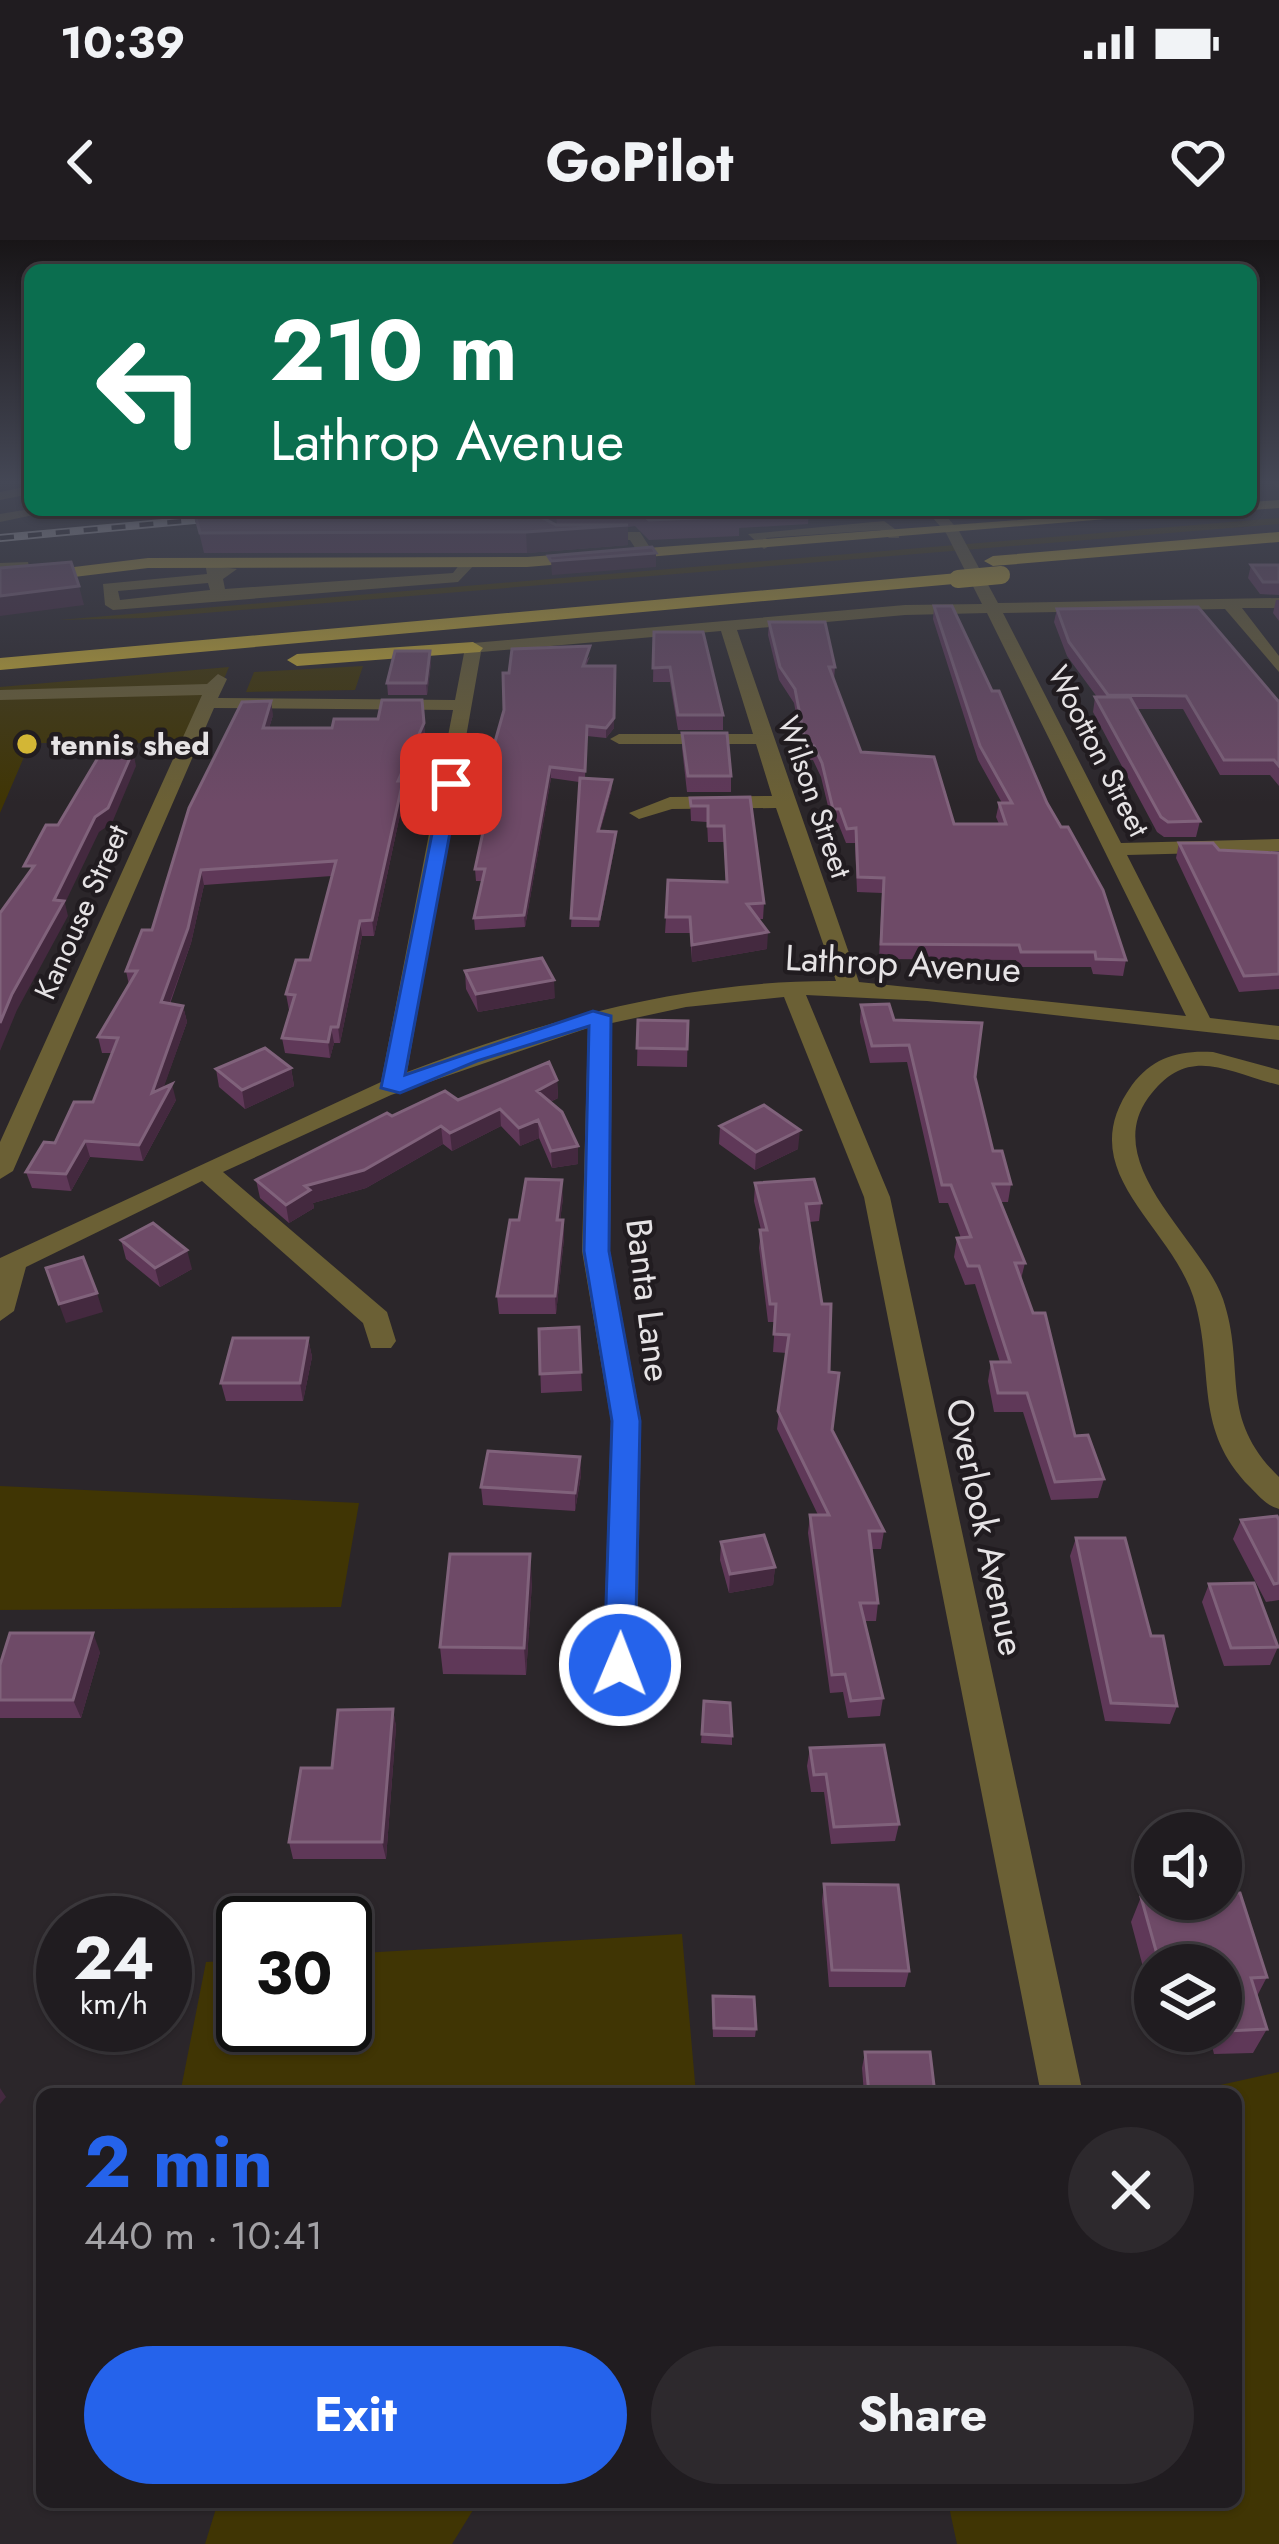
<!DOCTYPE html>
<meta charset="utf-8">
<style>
body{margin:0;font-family:Jost,sans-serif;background:#2d292d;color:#f1f3f6;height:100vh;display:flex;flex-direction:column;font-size:45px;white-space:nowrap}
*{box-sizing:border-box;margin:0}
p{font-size:39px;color:#a2a1a5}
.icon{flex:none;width:66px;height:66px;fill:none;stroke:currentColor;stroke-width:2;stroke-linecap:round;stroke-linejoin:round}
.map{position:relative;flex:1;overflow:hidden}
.drawer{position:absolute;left:36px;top:1848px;width:1206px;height:420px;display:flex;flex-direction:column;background:#201c20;border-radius:18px;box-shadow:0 3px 9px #0004,0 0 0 3px #3d3a3e}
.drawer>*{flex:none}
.banner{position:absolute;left:24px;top:24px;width:1233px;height:252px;border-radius:18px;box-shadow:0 3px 9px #0004,0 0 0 3px #3d3a3e;background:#0b6e4f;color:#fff;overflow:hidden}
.controls{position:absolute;left:1134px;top:1572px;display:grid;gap:24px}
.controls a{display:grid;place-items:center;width:108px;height:108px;border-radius:50%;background:#201c20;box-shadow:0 3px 9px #0004,0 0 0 3px #3d3a3e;font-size:60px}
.speed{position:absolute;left:36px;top:1656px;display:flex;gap:24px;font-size:60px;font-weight:700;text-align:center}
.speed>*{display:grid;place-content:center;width:156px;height:156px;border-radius:50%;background:#201c20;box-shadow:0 3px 9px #0004,0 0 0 3px #3d3a3e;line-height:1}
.speed small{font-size:30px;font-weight:400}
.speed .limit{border:6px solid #111;border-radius:18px;background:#fff;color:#111}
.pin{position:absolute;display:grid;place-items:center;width:102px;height:102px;color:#fff;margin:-51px;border-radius:24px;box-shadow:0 6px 18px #0006}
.me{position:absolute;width:132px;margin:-66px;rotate:1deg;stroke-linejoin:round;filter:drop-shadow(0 0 9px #0008)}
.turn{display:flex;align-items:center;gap:42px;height:252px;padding:0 48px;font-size:54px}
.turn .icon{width:156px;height:156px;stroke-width:2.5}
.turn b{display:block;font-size:84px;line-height:102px}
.round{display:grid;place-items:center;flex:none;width:126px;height:126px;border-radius:63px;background:#2d292d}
.headline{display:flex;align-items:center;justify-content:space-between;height:204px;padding:0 48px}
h1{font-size:72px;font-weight:700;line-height:90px;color:#2563eb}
.action{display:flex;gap:24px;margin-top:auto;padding:24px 48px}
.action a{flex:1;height:138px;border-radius:72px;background:#2563eb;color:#fff;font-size:48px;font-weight:700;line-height:138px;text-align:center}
.action a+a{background:#2d292d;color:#f1f3f6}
.status{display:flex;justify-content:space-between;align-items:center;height:84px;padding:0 60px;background:#201c20;direction:ltr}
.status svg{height:33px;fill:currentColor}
header{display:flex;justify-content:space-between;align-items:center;height:156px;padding:0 48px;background:#201c20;font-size:54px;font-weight:700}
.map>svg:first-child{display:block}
</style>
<div class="status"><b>10:39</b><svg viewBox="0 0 49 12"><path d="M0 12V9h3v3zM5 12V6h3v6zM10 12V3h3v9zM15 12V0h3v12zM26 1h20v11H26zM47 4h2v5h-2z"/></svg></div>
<header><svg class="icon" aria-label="back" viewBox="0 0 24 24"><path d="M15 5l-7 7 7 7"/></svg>GoPilot<svg class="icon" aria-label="heart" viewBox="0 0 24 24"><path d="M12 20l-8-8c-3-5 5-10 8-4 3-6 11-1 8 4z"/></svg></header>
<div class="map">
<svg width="1279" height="2304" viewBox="0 0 1279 2304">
<rect width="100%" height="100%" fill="#2b262a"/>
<path fill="#403504" d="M1279,278V284L144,378L59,380Z
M363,426L355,450L246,452L254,432Z
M229,427L197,503H30L0,573V447Z
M0,1246L359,1263L341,1367L0,1370Z
M682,1694L696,1854H180L206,1722L243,1720V1785H345V1714Z
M1279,1832V2304H957L948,2262H1236V1854H1180Z
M218,2262H478L452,2304H205Z"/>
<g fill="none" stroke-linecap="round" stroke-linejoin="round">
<path fill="#6b6035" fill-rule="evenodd" d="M1266,240H1279V248Z
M30,246V254L0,260V252Z
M30,269L57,270L0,282V274Z
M926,270H941L959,291L998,363L1279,358V368H1242L1279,416V432L1225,369L1003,373L1121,603L1279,599V611L1127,615L1210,778L1279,786V800L927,761L806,755L890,957L1083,1854H1041L864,957L784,757L686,767L612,783L610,1011L641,1181L637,1425L632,1435L620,1439L608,1435L603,1425L611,1181L582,1011L588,788L391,855L223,932L387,1072L396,1101L391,1108H371L363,1083L202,941L26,1027L14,1071L0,1081V1018L381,842L453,470L214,468L13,931L0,939V902L202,455L0,460V450L207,444L218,434L227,439L218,458L455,460L465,408L473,403L905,365L982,364L946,293ZM987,373L1186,776L859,742L737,390L905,375ZM721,391L753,494H619L610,499L619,504H756L772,556L670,557L629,573L639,579L672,569L776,568L836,741C687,740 545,780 407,832L481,412Z
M884,281L899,292V298H889L880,290L766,298L771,305L764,309L748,294Z
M592,292H640L654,314L641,317L630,300L587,299Z
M213,318L221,327L237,329L223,339L225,349L453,333L463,320L476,323L458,342L113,370L105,365L103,344L207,334L205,323ZM208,343L210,350L120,360L118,351Z
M28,322L32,340H22L17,330L0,333V323Z
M1213,812L1279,830V845C1226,832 1188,803 1148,858C1100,925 1202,999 1223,1059C1247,1131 1217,1176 1279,1237V1269C1266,1265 1260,1257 1250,1247C1194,1190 1214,1136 1196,1066C1176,985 1068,934 1132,845C1153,817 1179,810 1213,812Z"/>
<path fill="#ae9735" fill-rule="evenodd" d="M1279,260V268L1251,270H1250L1251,262Z
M1152,270H1215L527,327L148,328L0,346V336L148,318L527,317Z"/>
<path fill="#c9ad31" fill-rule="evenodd" d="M1279,292V302L993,326L984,321L993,316Z
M958,333L965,335V343L0,430V418Z
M473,402L483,408L480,412L297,426L287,420L297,414Z"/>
<g stroke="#c8c5c7" stroke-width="8">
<path id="rail" d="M275,273L324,270
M0,298L227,277"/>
</g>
<use href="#rail" stroke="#211c20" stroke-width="4.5" stroke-dasharray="14" stroke-linecap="butt"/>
<path stroke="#c9ad31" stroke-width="18" d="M958,339L1001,335"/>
</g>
<path fill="#5f3858" d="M344,270H809L808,284L739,288V296L649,300L635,286L628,287V305L527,313H204L194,271L343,272Z
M950,270H1005L1004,277L970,279Z
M1251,325H1279V355L1260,354L1248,338Z
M1276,360H1279V381L1273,373Z
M934,366L1047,563L1126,720L1123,736L1093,734L1091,727H1018L1016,720L879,719L882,653L857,652L855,603H846L838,583H832L821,537L813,520H805L794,463L779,440L768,395L769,382L835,427L834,440L861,512L954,584H999L996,577L999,563H1002L978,520L933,379Z
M1057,369L1279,462V546L1270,535H1220L1183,469H1137L1200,581L1196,597H1164L1157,592L1093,472L1095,457H1097L1067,416L1054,382Z
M654,392L723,475V490H678L670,442H653Z
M590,416L586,426L614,488L606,498L587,496L585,538L612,540V548L600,591L616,600L599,687H571L579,542L551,538L525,687L475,690L474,678L482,641H476L475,629L486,578L489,548H486L485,537Z
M431,423L427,455H388L387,443Z
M422,460L425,497L403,547L404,556L374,696H362L340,803H334L330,818L285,813L282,798L290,770H289L286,754L310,720L332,636L204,645L191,703L170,764L183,766L187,782L163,848L176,860L143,921L90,917L71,951L32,948L26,932L93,862L112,813H102L98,797L129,745L126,731L152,690L273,475L269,488H332L378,479Z
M682,493L731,536V552H687L682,508Z
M750,557L764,663L763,679H758L767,709L692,722L690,693H665L666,677L726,642L724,602H708L707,582L691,581L690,558Z
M1179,603L1219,610L1279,613V749L1239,752L1176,618Z
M465,731L555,758L478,772L466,749Z
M861,765L894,780L975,837L993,911L1011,944L1008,962H1000L1025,1023L1021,1039L1075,1196L1104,1239L1098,1258L1051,1260L1023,1172H994L988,1141L991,1122H1000L975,1044L965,1045L954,1017L957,998H961L948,963H939L907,822L870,823L860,782Z
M638,780L688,781L687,827L637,826Z
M291,828L294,846L245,869L219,847L216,829Z
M557,840L558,858L550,862L578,906V924L552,928L539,898L520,906L501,886L452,911L443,904L366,948L313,963L314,968L289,983L260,958L256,940L392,876L458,860Z
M720,886L798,909L755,930L719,904Z
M755,943L821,963L819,981L809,982L829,1132L832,1190L884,1291L881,1309H871L878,1363L876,1381H864L883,1458L880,1476L848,1478L843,1452L830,1453L808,1293L810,1275H818L777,1189L787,1113L773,1112L775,1082H768L759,1008L761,990L754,961Z
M563,958L560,980H563L564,998L556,1074H499L497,1056L519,980Z
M121,1000L192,1029L160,1047L126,1019Z
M579,1087L582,1151L541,1153L539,1089Z
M308,1098L312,1117L303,1161H226L221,1143Z
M580,1217L581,1235L575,1271L483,1265L481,1247Z
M1241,1280H1279V1360L1266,1362L1233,1299Z
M1076,1298L1151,1396L1177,1466L1170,1484L1105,1481L1070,1316Z
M721,1302L775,1327L773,1345L729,1353L720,1320Z
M532,1342L526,1435L443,1434L440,1407Z
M1209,1344L1278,1407L1270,1425L1224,1426L1202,1362Z
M100,1412L81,1478H0V1425Z
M704,1461L732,1496V1505L701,1503Z
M393,1469L396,1487L386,1619H293L289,1602L332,1528Z
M810,1508L899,1584L895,1601L831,1604L824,1552H811L807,1526Z
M824,1644L909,1731L905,1747H829L822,1661Z
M1141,1657L1267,1737L1257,1756L1267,1789L1253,1813L1214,1814L1208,1791H1221V1725H1155V1772L1131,1682Z
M712,1764L756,1789L755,1797H713Z
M865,1812L935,1854H864L862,1828Z"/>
<path fill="#44293f" d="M555,270H556L557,289L628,285V305L527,313L526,292Z
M971,270H1005L1004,277L970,279Z
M656,313V327L552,335L551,321Z
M79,346L84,365L0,376V356Z
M430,411L431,423L427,455L426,443Z
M615,426L614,488L606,498V488Z
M271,461L273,475L265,502L263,488Z
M424,483L425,497L403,547L404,556L374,696L372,680L398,541Z
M133,511L136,526L112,583L99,592L65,663L68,676L17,770L0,811V783L54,660L95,577Z
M550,527L551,538L525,687L524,675Z
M612,540V548L598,599V591Z
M616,592V600L599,687V679Z
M201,630L204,645L191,703L164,778L161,762Z
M360,681L362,696L340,803L338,787Z
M768,692L767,709L692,722V705Z
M554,740L555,758L478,772L476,754Z
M183,766L187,782L156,869L152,853Z
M331,787L334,803L330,818L328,802Z
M291,828L294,846L245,869L242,850Z
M557,840L558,858L537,868V851Z
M172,844L176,860L143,921L139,905Z
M500,869L501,886L452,911L450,893Z
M538,880L539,898L520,906L519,888Z
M441,886L443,904L366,948L313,963L314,968L289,983L286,965L305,946Z
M800,890L798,909L755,930L756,912Z
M85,901L90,917L71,951L66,934Z
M578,906V924L552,928L551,911Z
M562,940L563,958L558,998L557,980Z
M563,980L564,998L556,1074L555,1056Z
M187,1010L192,1029L160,1047L155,1028Z
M97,1053L103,1072L66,1083L59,1064Z
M308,1098L312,1117L303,1161L300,1143Z
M580,1217L581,1235L575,1271V1253Z
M530,1314L532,1342L526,1435L524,1408Z
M775,1327L773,1345L729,1353L730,1334Z
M93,1393L100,1412L81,1478L73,1460Z
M393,1469L396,1487L386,1619L382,1602Z
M0,1848L6,1857L0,1864Z"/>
<path fill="#6e4a67" stroke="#80627b" stroke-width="3" d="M344,270H555L545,279L556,285H628L526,292L200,293L194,271L343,272Z
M638,270H737L740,276L649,280Z
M652,307L656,313L551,321L548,316Z
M71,322L79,346L0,356V328Z
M1251,325H1279V342H1263Z
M934,366H952L992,451H999L1047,563L1061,587H1068L1103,650L1126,720L1096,719L1095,712H1021L1019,705L881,704L884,638L858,637L856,588L847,589L840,569H833L822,523L814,506H806L795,449L780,427L769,382H825L835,427H829L861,512L934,517L954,584H1006L999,563H1012L980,506Z
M1198,367L1279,462V526L1274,520H1224L1186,456L1108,455L1069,402L1057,369Z
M654,392H703L723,475H678L670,427L653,428Z
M590,406L583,426H615L614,478L606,488L587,486L585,531L550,527L524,675L474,678L485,629H475L486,578L489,537H485L504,470L503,433H509L512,409Z
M395,411H430L426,443H387Z
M1095,457H1130L1200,581L1168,582L1161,577Z
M382,460H422L424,483L398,541H403L372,680L360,681L338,787H331L328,802L282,798L295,755L286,754L296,720H310L336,621L201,630L188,688L161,762L183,766L152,853L172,844L139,905L85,901L66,934L26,932L44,902L55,903L74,862H93L118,798L98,797L137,731H126L142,690H152L189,568L242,462L271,461L263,488H332L334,479H378Z
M682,493H727L731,536H688Z
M102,511H133L108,568L95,577L54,660L64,661L12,754L0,783V673L34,626H24L46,585H58Z
M580,538L612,540L598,591L616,592L599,679L571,678Z
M750,557L764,663L747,664L768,692L692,705L690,677H666L668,640L727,642L724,586H708V566H691L690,558Z
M1179,603H1213L1219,610L1279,613V734L1244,736Z
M542,718L554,740L476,754L465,731Z
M889,764L894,780L982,783L975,837L993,911H1002L1011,944H993L1025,1023H1015L1033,1073H1045L1075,1196L1088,1195L1104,1239L1055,1242L1027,1153H998L991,1122H1010L979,1026H968L957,998L971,997L951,945H942L909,805L872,806L861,765Z
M638,780L688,781L687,809L637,808Z
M265,808L291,828L242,850L216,829Z
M549,822L557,840L537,851L562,872L578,906L551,911L538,880L519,888L500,869L450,893L441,886L364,930L305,946L310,950L286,965L256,940L387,873L392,876L445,851L458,860Z
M764,865L800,890L756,912L720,886Z
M526,939L562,940L557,980H563L555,1056H497L510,980H519Z
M814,939L821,963L806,964L822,1064H831L829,1132L839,1133L832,1190L884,1291H869L878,1363H860L883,1458L851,1461L845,1434L832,1435L810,1275H829L778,1171L789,1095L774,1094L776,1064H770L760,990H767L755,943Z
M153,983L187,1010L155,1028L121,1000Z
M83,1017L97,1053L59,1064L46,1028Z
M579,1087L581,1132L540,1134L539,1089Z
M233,1098H308L300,1143H221Z
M488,1211L580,1217L575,1253L481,1247Z
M1277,1276L1279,1280V1343L1274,1344L1241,1280Z
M764,1295L775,1327L730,1334L721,1302Z
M1076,1298H1125L1151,1396H1163L1177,1466L1111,1463Z
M450,1314H530L524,1408L440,1407Z
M1254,1343L1278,1407L1231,1408L1209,1344Z
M10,1393H93L73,1460H0V1425Z
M704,1461L730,1463L732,1496L702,1494Z
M393,1469L382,1602H289L301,1528H332L338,1470Z
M884,1505L899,1584L834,1587L826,1534L814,1535L810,1508Z
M824,1644L898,1645L909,1731L832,1730Z
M1221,1653H1240L1267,1737L1251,1738L1267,1789L1227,1791L1221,1769V1725H1160L1141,1657L1155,1656V1659H1221Z
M713,1756L754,1757L756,1789L714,1788Z
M865,1812H930L935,1854H869Z"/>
<linearGradient id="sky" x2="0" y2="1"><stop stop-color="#181517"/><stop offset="0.43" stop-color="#444755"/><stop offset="1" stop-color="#444755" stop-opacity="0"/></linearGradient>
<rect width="1279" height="562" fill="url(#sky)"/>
<path fill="#2563eb" stroke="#184099" stroke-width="3" d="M451,539L459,544L405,835L593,771L611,776L609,1011L640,1181L635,1425L620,1438L604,1425L612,1181L584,1011L589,786L477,821L400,853L381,848L442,544Z"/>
<circle fill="#d3b635" stroke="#211c20" stroke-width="4.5" cx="27" cy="504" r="12"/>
<g text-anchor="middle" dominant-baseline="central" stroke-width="9" stroke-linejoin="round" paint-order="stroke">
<g font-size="30" font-weight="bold" fill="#e6e3e5" stroke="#211c20" text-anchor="start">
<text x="51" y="504">tennis shed</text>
</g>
<g font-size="30" fill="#e6e3e5" stroke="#211c20">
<text transform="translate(1099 511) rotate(63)">Wootton Street</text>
<text transform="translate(815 557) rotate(71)">Wilson Street</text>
<text transform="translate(81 672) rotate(-66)">Kanouse Street</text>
</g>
<g font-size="36" fill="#e6e3e5" stroke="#211c20">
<text transform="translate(903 723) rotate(3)">Lathrop Avenue</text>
<text transform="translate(649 1060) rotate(83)">Banta Lane</text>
<text transform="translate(986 1287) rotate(78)">Overlook Avenue</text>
</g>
</g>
</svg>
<div class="controls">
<a><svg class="icon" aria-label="sound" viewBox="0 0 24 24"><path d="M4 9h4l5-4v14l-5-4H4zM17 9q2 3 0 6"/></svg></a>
<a><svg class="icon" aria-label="layers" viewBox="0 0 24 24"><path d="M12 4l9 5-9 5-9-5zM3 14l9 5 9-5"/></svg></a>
</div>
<div class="speed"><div>24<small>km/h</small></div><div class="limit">30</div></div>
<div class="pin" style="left:451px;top:544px;background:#d93025"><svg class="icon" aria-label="arrive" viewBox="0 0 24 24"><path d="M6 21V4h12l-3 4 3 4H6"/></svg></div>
<svg class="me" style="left:620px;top:1425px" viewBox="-20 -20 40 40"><circle r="17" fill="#2563eb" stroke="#fff" stroke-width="3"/><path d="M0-11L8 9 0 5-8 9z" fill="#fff"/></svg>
<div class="banner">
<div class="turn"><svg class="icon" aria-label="left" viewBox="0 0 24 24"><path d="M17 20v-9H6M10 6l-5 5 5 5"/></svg><div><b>210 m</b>Lathrop Avenue</div></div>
</div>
<section class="drawer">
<div class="headline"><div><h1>2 min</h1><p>440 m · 10:41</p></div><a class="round"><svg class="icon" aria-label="close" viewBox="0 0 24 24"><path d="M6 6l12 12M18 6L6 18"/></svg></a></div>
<div class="action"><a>Exit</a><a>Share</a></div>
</section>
</div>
